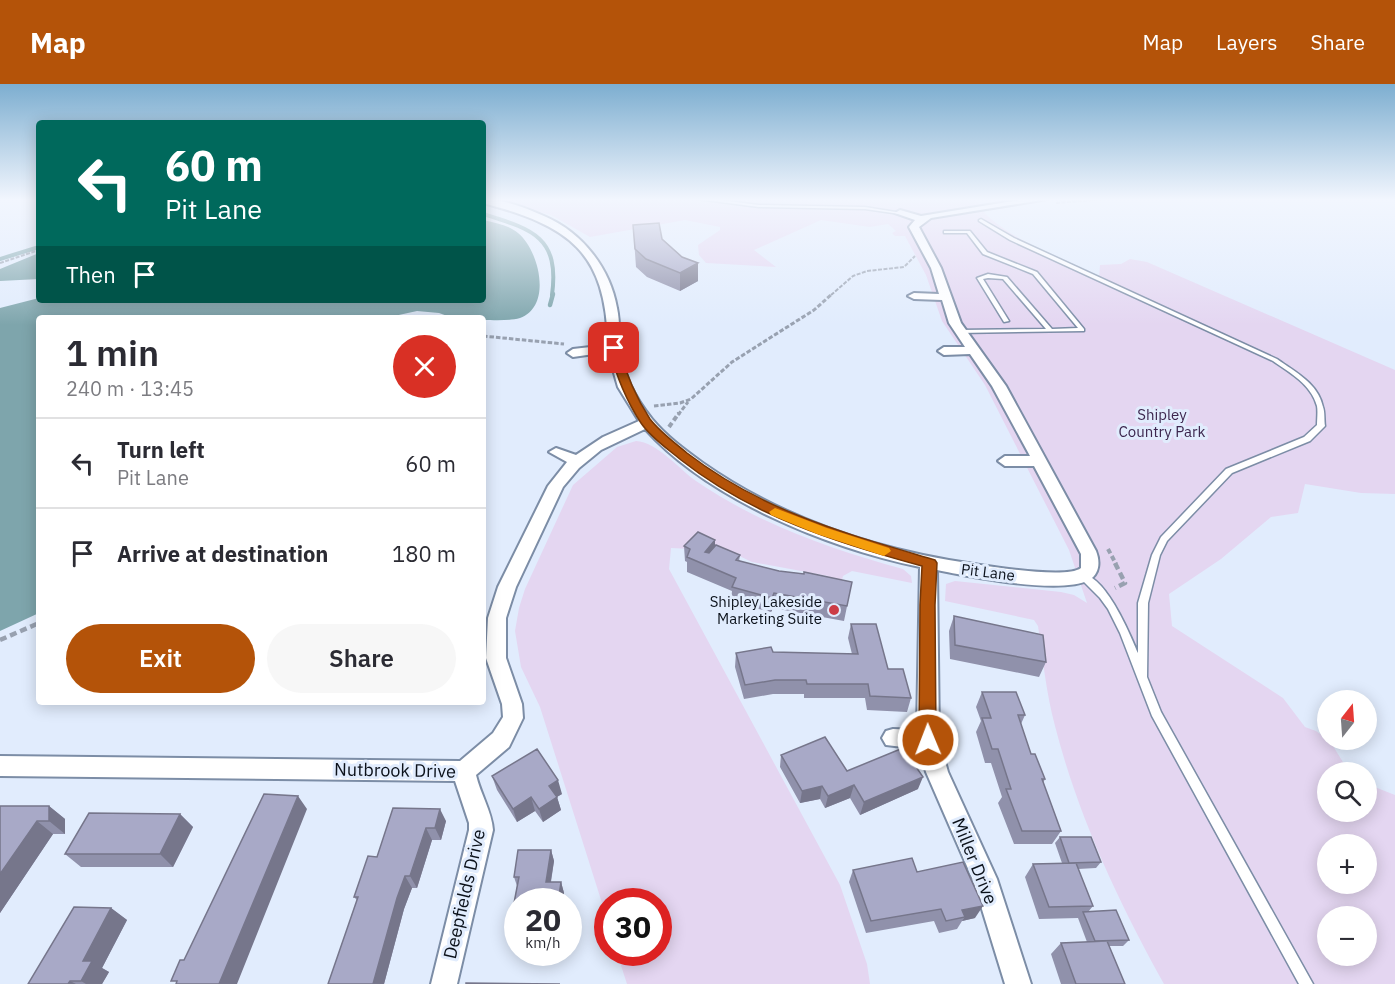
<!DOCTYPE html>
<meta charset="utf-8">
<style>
body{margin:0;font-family:"IBM Plex Sans",sans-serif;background:#f7f7f7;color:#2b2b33;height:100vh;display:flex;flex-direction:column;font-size:22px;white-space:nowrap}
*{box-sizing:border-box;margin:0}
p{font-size:20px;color:#7c7c81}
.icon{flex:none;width:33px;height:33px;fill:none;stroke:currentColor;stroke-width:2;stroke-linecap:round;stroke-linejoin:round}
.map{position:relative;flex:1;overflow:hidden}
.sheet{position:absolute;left:36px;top:231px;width:450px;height:390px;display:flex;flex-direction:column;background:#fff;border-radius:6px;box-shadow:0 3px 15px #0003}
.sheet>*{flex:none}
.guide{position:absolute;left:36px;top:36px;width:450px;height:183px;border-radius:6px;box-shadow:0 3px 15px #0003;background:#00695c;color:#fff;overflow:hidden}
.needle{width:39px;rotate:17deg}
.fabs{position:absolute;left:1317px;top:606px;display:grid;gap:12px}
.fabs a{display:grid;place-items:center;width:60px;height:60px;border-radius:50%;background:#fff;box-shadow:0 3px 15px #0003;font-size:30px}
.speed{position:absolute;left:504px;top:804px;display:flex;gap:12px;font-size:30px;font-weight:700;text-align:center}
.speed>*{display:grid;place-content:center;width:78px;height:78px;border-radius:50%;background:#fff;box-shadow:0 3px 15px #0003;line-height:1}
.speed small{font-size:15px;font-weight:400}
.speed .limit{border:9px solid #d22;background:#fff;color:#111}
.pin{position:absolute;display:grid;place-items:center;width:51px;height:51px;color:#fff;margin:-26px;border-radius:12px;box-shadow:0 3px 9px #0006}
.me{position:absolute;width:66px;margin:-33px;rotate:359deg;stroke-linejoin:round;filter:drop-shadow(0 0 4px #0008)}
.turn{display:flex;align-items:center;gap:21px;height:126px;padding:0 30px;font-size:27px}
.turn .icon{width:78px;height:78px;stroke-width:2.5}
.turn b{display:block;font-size:42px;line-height:51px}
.then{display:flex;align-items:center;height:57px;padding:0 30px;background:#0003;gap:12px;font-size:22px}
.round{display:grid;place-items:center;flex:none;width:63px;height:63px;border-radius:32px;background:#f7f7f7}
.summary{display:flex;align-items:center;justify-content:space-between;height:102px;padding:0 30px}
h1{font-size:36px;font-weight:600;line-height:45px}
.button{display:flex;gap:12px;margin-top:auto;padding:12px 30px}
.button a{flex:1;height:69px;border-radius:36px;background:#b45309;color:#fff;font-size:24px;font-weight:600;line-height:69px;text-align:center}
.button a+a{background:#f7f7f7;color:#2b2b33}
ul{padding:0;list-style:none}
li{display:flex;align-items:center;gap:18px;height:90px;padding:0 30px;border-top:2px solid #e1e1e2}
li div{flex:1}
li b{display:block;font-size:22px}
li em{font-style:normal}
header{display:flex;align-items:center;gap:36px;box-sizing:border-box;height:84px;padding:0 30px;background:#b45309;color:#fff}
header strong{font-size:28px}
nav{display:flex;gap:33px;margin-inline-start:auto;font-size:21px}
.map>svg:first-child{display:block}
</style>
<header>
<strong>Map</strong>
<nav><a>Map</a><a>Layers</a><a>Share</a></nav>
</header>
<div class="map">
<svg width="1395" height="900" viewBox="0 0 1395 900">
<rect width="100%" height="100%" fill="#e1ecfd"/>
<path fill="#e4d6f1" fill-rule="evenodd" d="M494,115H977C983,145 1072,180 1099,193L1100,181L1121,180L1130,175L1147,178L1395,286V410L1361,409L1305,400L1298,429L1271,433L1221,475L1169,510L1172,542L1283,614L1305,643L1316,647L1330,657L1349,688H1328V728H1366L1367,700L1395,711V900H1164C1119,819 1078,732 1055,642C1046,609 1043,575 1038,542L1034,536L945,517L946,500L955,497L1061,508L1074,511L1087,519L1069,466L985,301L942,237L926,191L905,152H895L892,149L896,147L888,140L870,143L821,136L754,166L776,183L706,179L699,171L698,161L720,146V143L685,136L590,153L551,131ZM1328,760H1366V800H1328ZM1328,832H1366V872H1328Z
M636,357C657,358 679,385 696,397C759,440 830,465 903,485L911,492L912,499L852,487L843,492L841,500L828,492L752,478L699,453L691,465L671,464L669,485L840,801L867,880L870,900H627L617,869L658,868V818H608V838L540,623L521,583L515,547L519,524L525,505L573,401L617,363Z"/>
<path fill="#7ea5ac" d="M483,136C495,139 509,141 518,149C539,166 553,222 520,234C510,237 494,236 483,236V234H453L439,229L417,227L385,234H39V529L0,547V224L39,214L483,216Z
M39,169V195L0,197V185Z"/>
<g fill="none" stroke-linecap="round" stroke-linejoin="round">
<path stroke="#7ea5ac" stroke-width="4" d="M483,130C531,145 560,152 552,211
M0,175L39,163"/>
<path stroke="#7ea5ac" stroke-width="4.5" d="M550,221L553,210"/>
<g stroke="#7c8da6" stroke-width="3">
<path id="service" d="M697,115H712L759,121L865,123L902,129L900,130L865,125L759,123Z
M981,135L1014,154L1277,275C1295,288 1318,299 1323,323C1325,328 1324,336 1325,342L1310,357L1232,389L1167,457L1160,471L1148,519L1147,593L1161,628L1313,900H1299L1152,632L1120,549L1108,525L1100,514L1078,492L1079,490C1104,487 1130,550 1138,569V519L1152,471L1161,453L1226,385L1304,353L1317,341C1317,335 1318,328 1317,322C1311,300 1290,289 1273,277L1010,156L979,137V136Z
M946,147H970L987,168L1037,188L1084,245V247L958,249L957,248L960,246L1046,245L1003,195L988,194L983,195L1009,237L1004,238L977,194L988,190L1007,193L1052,245L1078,244L1033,190L983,170L967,149H944V147Z"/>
</g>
<g stroke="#7c8da6" stroke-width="4">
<path id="minor" d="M483,115C503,115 526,124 544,132C582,148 610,184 617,224C620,238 619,252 620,265C623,290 636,315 652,335C666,352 685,366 703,379C783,435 877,466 974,480C994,483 1067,495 1081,484V470L1034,382H1005L998,377L1005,372H1030L992,302L970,270L944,271L938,267L944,263H965L949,239L942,216L914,215L908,212L914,209L939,210L931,184L909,143L915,136L895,129L900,126L921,132L1025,115H1048L931,134L919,143L941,184L961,239L1006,302L1096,467C1100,477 1100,490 1089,496C1060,511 971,493 937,486L939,656L948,688L997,795L1031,900H1005L973,796L926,688L920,665L886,661L882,654L886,647L893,645L917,646L920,483C828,464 709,416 645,345L601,366L579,384L563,403L516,503L506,534V574L522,620L523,634L509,663L476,691C480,709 492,728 493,746L457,900H431L469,746V739L455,697L0,692V672L460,677L493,649L503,633L502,620L486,574L488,534L498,503L548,402L567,378L549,368L556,364L576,371L603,353L639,337L618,303L608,268L573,273L567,269L573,265L608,261C606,167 569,142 483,119Z"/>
</g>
<path stroke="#98a1b0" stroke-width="2" stroke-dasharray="4 1.5" stroke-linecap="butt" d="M1056,119L1106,115
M0,179L39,166
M831,211L853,192L867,187L904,183L915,172"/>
<path stroke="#98a1b0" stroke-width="3" stroke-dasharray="4.5 2" stroke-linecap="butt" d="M483,252L564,260
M654,322L680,319L691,315L732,278L814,226L832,210
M678,331L688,318"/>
<path stroke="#98a1b0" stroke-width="4" stroke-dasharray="5 3" stroke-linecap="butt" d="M669,343L679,329
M1108,465L1116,480"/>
<path stroke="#98a1b0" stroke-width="4.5" stroke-dasharray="7 4" stroke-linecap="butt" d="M1115,479L1125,499L1115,504
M0,556L39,539"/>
<use href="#service" fill="#fff" fill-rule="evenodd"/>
<use href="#minor" fill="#fff" fill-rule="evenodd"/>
</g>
<path fill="#9091ab" d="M633,141L662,155L682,173L698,197L680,207L647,193L636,183Z
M684,462H715L740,471L739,477L779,487L852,498L844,537L773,524L771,528L731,518L732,507L687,488V478L685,477Z
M954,532L1046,578L1039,593L950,575L949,547Z
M851,540L911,614L907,628L867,626L865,614H804V610H773L744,615L735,583L736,569L773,568L852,570L848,554Z
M982,608L1025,631L1021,640L1031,670L1045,695L1043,699L1061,747L1052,760H1014L998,719L1002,713L991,679H985L976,648L981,637L976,623Z
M781,671L847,687L918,705L860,731L850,714L825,724L820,715L800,719L780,683Z
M492,692L562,710L557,713L561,726L543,738L535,727L517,738L497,706Z
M0,722H49L65,735V750H53L0,829Z
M393,724L446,737L441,756H432L417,804H412L404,825L384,900H328L357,816L354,813L377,773Z
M180,730L193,743L173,783H81L65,770Z
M1060,753L1101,778L1096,784L1078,785L1093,822L1088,828L1129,856L1123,862H1109L1125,900H1061L1051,870L1061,859L1087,858L1078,834L1039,835L1025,793L1033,780L1062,779L1055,759Z
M551,766L554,777L551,798H561L564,809L563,818H518V850H514L510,840L517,802L514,793Z
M853,786L917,788L975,834L962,837L957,845L939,849L934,837L866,849L849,798Z
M111,824L127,836L102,884L109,888L102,900H28Z"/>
<path fill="#76768b" d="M698,179V197L680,207V189Z
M715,456V471L705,468Z
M774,509L773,524L771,528L772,514Z
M923,693L918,705L860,731L864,718Z
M558,696L562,710L553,715L549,702Z
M854,701L850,714L825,724L828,712Z
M822,702L820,715L800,719L802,707Z
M298,712L307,725L237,900H219Z
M531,713L535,727L517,738L513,725Z
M557,713L561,726L543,738L539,725Z
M49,722L65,735V750L49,737Z
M440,725L446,737L441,756L435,744Z
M180,730L193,743L173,783L160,770Z
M37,737L53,750L0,829V790Z
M426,744L432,756L417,804L410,792Z
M551,766L554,777L549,808L546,798Z
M405,792L412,804L404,825L384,900H373L397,814Z
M561,798L564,809L563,818H558Z
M983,822L975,834L962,837L965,833L962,826Z
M111,824L127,836L102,884L109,888L102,900H86L81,897L83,877Z
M70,897L76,900H68Z"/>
<path fill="#a8a9c7" stroke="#76768b" stroke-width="1.5" d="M659,139L662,155L682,173L698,179L680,189L646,175L635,165L633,141Z
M698,448L715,456L705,468L709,469L716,461L740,471L736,476L779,487L804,490V488L852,498L847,522L774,509L772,514L732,503L736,494L687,473L690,465L684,462Z
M954,532L1043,551L1046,578L955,561Z
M851,540H876L888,585H903L911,614L870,612L868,600H807L806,596H775L745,601L736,569L771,563L773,568L858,570Z
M982,608H1016L1025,631H1018L1031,670H1035L1045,695H1042L1061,747H1022L1006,705H1011L998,665H992L982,634H991Z
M825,653L847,687L903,664L923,693L864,718L854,701L828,712L822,702L802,707L781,671Z
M537,665L558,696L549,702L557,713L539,725L531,713L513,725L492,692Z
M264,710L298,712L219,900H176L177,897H171L180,876H184Z
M0,722H49V737H37L0,790Z
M393,724L440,725L435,744H426L410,792H405L397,814L373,900H328L358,813H354L368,772L377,773Z
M89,729L180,730L160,770H65Z
M1060,753H1091L1101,778L1069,779Z
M518,766H551L546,798H561L558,818H518V840H510L519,793H514Z
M912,774L917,788L963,778L983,822L962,826L965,833L946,837L941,825L871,837L853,786Z
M1076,779L1093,822L1049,823L1033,780Z
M74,823L111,824L83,877H92L81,897H70L68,900H28Z
M1116,826L1129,856L1095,857L1083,828Z
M1107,857L1125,900H1076L1061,859Z
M466,899L560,900H466Z"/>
<linearGradient id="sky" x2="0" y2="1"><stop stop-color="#7daed0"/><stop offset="0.48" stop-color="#f2f6fe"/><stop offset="1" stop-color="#f2f6fe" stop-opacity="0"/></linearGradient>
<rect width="1395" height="241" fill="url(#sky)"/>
<path fill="#b45309" stroke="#753606" stroke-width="1.5" d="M614,261L619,264C626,290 635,312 650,335C660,348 675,359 687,369C764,428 844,449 935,476L937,479L935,521L936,656L934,661L928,664L921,661L919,656L920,521L922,482C837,459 752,432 681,376C668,365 651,354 641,339C625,315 616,291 609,264Z"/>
<path fill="#f59e0b" d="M775,424L827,444L889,464L891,467L884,472L817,450L771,431L769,428Z"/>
<circle fill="#cc3c46" stroke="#e1ecfd" stroke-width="2" cx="834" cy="526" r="6"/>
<g text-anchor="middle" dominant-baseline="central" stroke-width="6" stroke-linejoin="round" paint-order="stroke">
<g font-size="15" fill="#3c264e" stroke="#e1ecfd">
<text x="1162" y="330">Shipley<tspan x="1162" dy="17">Country Park</tspan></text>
</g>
<g font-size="15" fill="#0b111a" stroke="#e1ecfd">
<text transform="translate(988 488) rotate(7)">Pit Lane</text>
</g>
<g font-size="15" fill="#0b111a" stroke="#e1ecfd" text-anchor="end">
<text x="822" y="517">Shipley Lakeside<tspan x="822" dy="17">Marketing Suite</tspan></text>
</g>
<g font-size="18" fill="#0b111a" stroke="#e1ecfd">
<text transform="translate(395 686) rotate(1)">Nutbrook Drive</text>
<text transform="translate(975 777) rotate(68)">Miller Drive</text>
<text transform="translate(464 810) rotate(-77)">Deepfields Drive</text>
</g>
</g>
</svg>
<div class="fabs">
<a><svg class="needle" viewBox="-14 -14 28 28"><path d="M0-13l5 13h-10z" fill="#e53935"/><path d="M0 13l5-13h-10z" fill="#7c7c81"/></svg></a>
<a><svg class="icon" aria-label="search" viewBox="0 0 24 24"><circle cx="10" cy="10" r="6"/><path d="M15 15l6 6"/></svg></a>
<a>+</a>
<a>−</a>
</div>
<div class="speed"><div>20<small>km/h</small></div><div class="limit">30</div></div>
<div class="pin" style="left:614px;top:264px;background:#d93025"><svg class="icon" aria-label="arrive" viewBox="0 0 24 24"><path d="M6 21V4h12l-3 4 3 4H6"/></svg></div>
<svg class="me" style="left:928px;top:656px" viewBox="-20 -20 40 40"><circle r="17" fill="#b45309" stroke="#fff" stroke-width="3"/><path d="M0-11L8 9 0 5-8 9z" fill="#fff"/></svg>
<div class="guide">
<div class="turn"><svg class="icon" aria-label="left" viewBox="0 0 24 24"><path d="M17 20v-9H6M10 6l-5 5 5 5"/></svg><div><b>60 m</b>Pit Lane</div></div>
<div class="then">Then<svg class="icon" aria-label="arrive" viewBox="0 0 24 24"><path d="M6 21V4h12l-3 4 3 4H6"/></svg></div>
</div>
<section class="sheet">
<div class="summary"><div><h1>1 min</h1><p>240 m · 13:45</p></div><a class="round" style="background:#d93025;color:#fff"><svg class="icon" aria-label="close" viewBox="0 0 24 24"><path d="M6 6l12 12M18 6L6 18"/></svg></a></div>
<ul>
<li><svg class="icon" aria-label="left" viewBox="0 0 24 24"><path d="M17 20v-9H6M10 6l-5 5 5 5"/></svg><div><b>Turn left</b><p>Pit Lane</p></div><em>60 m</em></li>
<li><svg class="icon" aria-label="arrive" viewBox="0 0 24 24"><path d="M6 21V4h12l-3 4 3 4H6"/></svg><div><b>Arrive at destination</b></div><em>180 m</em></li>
</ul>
<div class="button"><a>Exit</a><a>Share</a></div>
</section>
</div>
